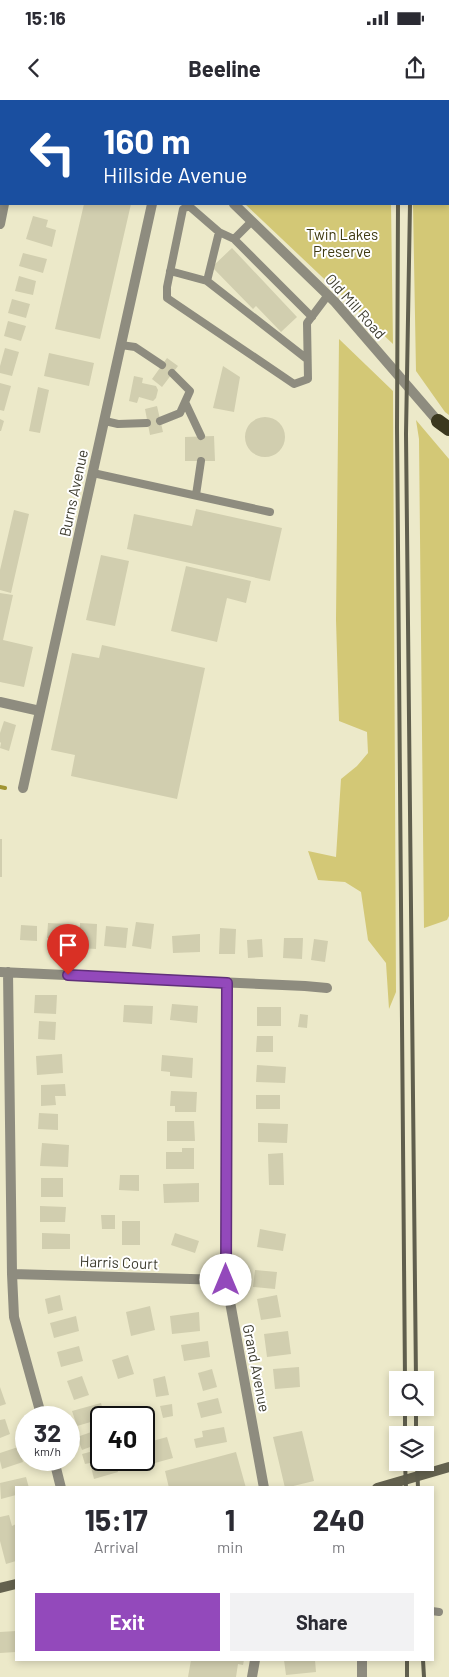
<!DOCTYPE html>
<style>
body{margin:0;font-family:Barlow,sans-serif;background:#f2f2f3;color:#2b2b33;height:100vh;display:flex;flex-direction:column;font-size:19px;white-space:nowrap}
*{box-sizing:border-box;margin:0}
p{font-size:16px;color:#7c7c81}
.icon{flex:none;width:28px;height:28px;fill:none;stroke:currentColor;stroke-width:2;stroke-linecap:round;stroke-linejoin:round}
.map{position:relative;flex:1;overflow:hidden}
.side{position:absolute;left:15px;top:1386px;width:419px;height:175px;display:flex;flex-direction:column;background:#fff;border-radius:0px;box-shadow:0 2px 8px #0003}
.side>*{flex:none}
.banner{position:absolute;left:0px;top:0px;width:450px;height:105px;box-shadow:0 2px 8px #0003;background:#1a4fa0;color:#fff;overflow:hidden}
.controls{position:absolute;left:389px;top:1271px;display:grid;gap:10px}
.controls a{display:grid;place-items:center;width:45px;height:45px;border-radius:0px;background:#fff;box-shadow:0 2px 8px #0003;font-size:25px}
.speed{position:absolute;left:15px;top:1306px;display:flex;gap:10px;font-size:25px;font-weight:700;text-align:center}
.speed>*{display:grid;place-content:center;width:65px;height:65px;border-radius:50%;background:#fff;box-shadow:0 2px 8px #0003;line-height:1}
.speed small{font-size:12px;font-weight:400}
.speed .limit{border:2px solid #111;border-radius:8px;background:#fff;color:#111}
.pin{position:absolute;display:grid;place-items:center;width:42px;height:42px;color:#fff;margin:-51px -21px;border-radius:50% 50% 50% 0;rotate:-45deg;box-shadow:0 0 5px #0007}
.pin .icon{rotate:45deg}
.me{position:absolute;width:55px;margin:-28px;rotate:0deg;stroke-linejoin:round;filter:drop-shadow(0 0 4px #0008)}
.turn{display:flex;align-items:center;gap:18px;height:105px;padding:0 20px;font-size:22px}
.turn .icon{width:65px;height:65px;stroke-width:2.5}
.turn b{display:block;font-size:35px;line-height:42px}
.eta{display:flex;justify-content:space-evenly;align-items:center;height:85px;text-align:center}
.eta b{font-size:30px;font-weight:700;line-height:35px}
.button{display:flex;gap:10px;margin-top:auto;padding:10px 20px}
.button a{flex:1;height:58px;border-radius:0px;background:#9349bb;color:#fff;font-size:20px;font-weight:700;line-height:58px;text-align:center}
.button a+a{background:#f2f2f3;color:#2b2b33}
.status{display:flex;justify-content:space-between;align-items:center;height:35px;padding:0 25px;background:#fff;direction:ltr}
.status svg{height:14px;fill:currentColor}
header{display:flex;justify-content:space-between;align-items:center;height:65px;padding:0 20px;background:#fff;font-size:22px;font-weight:700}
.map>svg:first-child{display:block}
</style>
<div class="status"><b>15:16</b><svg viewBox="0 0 49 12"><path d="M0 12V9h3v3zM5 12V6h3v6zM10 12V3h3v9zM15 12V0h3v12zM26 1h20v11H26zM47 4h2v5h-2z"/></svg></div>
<header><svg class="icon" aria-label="back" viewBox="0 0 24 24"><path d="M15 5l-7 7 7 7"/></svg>Beeline<svg class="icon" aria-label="share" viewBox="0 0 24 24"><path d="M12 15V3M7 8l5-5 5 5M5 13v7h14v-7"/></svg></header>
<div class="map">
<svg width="449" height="1577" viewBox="0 0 449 1577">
<rect width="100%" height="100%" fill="#ece9c9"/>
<path fill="#d3c876" d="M122,0H389V1H124Z
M410,0L449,1V315L445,312L416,271L413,104H449V1H410Z
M245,104H391L393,244Z
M339,239L393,291L396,892L389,909L386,863L368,840L361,792L345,782L318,780L308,751L336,757L341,679L357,666L368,653L367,632L339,621L336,520Z
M416,320L449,359V816L447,820L424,828L419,339Z"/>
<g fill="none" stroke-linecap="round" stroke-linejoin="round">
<path stroke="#a09433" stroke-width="4" d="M0,687L5,688"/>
</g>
<path fill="#d1ceaf" d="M84,104H131L100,239L55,229Z
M33,116L48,120L46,127L56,130L52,147L26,139Z
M232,148L297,217L281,232L256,206L253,209L212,167Z
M23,153L47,159L43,173L19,166Z
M19,176L36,181L33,195L15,191Z
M12,199L30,204L26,218L8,213Z
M8,221L26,226L21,241L4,236Z
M5,248L19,252L12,276L0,273V266Z
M49,253L94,263L89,286L44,276Z
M167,258L178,266L162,287L152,279Z
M223,266L240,277L234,312L213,308Z
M134,276L143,278L142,283L156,286L158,290L156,298L153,301L139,297L137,303L129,301Z
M0,283L11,286L4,311L0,310Z
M38,287L49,290L40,333L29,331Z
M157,306L163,332L150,335L145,309Z
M245 337a20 20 0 1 1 40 0a20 20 0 1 1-40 0Z
M0,319L4,321L1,331H0Z
M214,336L215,361H185V337Z
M196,409L282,428L270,481L127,449L134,414L192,426Z
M14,410L29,414L11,493L0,490V470Z
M101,455L129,461L115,526L86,520Z
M186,466L251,481L246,503L227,498L217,542L171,531Z
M0,493L13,495L3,540L33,547L24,587L0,582Z
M102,545L205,568L177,699L71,676L75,655L51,650L72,553L99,558Z
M4,621L16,625L9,651L0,648L1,643L0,642V633Z
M0,739H2V777H0Z
M136,822L154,824L151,849L132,846Z
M48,823L70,824L69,846L53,845V839L47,838Z
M80,823L97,824L96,849L79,848Z
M21,825L37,826V841L20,840Z
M106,826L128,828L126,848L104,846Z
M220,828L236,829L235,854H219Z
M200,834V852L173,853L172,836Z
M284,838H303L302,859L283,858Z
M262,839L263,857L248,858L247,840Z
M314,839L328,841L325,862L311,860Z
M35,895H57L56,914L34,913Z
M172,904L198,906L197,923L170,920Z
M124,905L153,906L152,924L123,922Z
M257,907H281V926H257Z
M300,914L308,915L307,928L298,927Z
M39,921L56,922L55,940L38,939Z
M257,936H273V952H256Z
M62,954L63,973L37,975L36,956Z
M162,955L193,958L192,978L170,976V972L161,971Z
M257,965L286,967L285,983L256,982Z
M65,984L66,996H55L56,1005L41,1006V985Z
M171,991L197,992L196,1012H175V1006H170Z
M256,995H280V1009H256Z
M39,1013L58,1014V1030L38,1029Z
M167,1021H194L195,1041H167Z
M258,1023L288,1024L287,1043L258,1042Z
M42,1043L69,1045L68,1067L40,1066Z
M182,1048H194V1069H166V1052H182Z
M283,1053L284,1085H269L268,1054Z
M120,1075H139V1091L119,1090Z
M41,1078H63V1097H41Z
M199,1083V1102L164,1103L163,1084Z
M40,1106L66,1107L65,1122H40Z
M101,1115H115V1129H102Z
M122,1121H140V1145H122Z
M260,1129L286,1134L283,1151L257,1147Z
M42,1133L70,1134V1149H42Z
M175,1133L199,1141L195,1153L171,1145Z
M255,1170L277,1172L275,1189L253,1187Z
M60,1195L63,1210L48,1214L45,1199Z
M277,1195L281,1217L261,1220L257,1199Z
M150,1206L155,1230L131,1236L126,1212Z
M199,1212L200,1231L172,1234L170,1216Z
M76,1216L79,1231L54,1238L50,1223Z
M288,1231L291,1254L267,1257L264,1234Z
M208,1241L210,1257L184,1261L181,1245Z
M79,1246L83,1261L61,1267L57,1252Z
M128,1255L134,1274L118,1279L112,1260Z
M299,1267L300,1287L275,1289L273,1269Z
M212,1269L217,1287L203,1291L198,1273Z
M82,1276L89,1295L74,1300L67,1281Z
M165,1276L169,1295L156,1297L153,1279Z
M0,1287L6,1304L0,1306Z
M218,1298L222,1313L201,1318L197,1303Z
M101,1303L105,1318H101V1319L77,1326L72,1311Z
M172,1304L173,1316L163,1318L160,1306Z
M5,1319L10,1334L0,1338V1320Z
M224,1327L227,1342L196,1348L194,1339L203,1337L202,1331Z
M100,1329L101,1343L82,1350L77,1337Z
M302,1331L314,1381L285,1388L273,1337Z
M167,1337L173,1358L155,1363L149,1342Z
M18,1347L23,1362L2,1369L0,1361V1353Z
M101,1349V1360H108L109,1363L115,1361L118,1372L94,1379L90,1363L85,1364L82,1354Z
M236,1352L246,1388H169L165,1371Z
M26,1377L29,1388H16V1395L1,1399L0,1383Z
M9,1415L12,1426L16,1424V1461L6,1464L0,1441V1417Z
M16,1531V1552L0,1553V1532Z
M191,1560L219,1561L244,1560L243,1565L238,1564L236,1577H188Z
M284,1560H315L316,1572L286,1575Z"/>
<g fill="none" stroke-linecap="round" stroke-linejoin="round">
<path stroke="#8e8c7f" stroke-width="8" d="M219,132L234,139L312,217
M234,139L252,121
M170,171L207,181
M121,245L135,247L162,265
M307,259L207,181L219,132L189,106L183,109L167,187V198L294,284L308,279L307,223L328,195
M185,302L201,336
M105,321L118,324L147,323
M160,321L180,313L190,291L172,273
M93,373L270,412
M196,395L201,361
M432,1511L439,1512"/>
<path stroke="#8e8c7f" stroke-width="10" d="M27,1V0
M0,124L4,104
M0,602L40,611
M23,688L152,104
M0,872L305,886L327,888
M8,872L12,1174L14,1217L42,1318
M12,1174L226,1180
M54,1360L61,1388
M362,1577V1560"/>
<path stroke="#8e8c7f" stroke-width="10" d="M109,0L111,1
M234,104L335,202L442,326
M227,883L226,1180L264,1388
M252,1577L255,1560"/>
<path stroke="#64624f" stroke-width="10" d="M377,1388L449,1367
M0,1488L16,1484"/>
<path stroke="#3b381f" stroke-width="14" d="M438,321L449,329"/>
<path stroke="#605f4e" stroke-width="4" d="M396,0V1
M408,0V1
M398,104L397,328L405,1280
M410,104L406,334L416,1280
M405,1308V1335
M416,1308V1335
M405,1362L406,1388
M417,1362L418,1388
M407,1560V1577
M423,1560L424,1577"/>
</g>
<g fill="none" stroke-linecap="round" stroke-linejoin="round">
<g stroke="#602f7a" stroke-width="12">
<path id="route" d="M68,875L227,883L226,1180"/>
</g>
<use href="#route" stroke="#9349bb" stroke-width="9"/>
</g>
<g text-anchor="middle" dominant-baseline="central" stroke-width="4" stroke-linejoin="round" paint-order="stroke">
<g font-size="15" fill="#3f3a11" stroke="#fff">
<text x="342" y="134">Twin Lakes<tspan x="342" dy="17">Preserve</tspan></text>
</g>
<g font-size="15" fill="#3e3d30" stroke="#fff">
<text transform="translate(356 206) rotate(48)">Old Mill Road</text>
<text transform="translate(73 393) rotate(-78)">Burns Avenue</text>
<text transform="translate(119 1162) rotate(2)">Harris Court</text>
<text transform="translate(257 1268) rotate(79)">Grand Avenue</text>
</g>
</g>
</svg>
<div class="controls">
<a><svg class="icon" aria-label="search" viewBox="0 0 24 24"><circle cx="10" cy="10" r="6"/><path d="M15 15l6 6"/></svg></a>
<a><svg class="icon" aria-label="layers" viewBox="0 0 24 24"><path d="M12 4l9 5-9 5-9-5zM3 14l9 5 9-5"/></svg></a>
</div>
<div class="speed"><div>32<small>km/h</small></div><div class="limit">40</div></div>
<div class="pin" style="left:68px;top:875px;background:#d93025"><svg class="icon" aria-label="arrive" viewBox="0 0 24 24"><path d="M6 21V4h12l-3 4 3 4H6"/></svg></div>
<svg class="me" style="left:226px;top:1180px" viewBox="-20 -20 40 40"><circle r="19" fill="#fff"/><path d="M0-13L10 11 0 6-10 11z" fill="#9349bb"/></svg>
<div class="banner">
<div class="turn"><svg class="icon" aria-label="left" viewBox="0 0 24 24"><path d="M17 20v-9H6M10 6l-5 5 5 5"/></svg><div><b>160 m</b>Hillside Avenue</div></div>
</div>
<section class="side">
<div class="eta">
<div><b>15:17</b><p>Arrival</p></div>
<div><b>1</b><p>min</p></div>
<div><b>240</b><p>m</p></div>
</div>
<div class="button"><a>Exit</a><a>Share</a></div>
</section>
</div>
